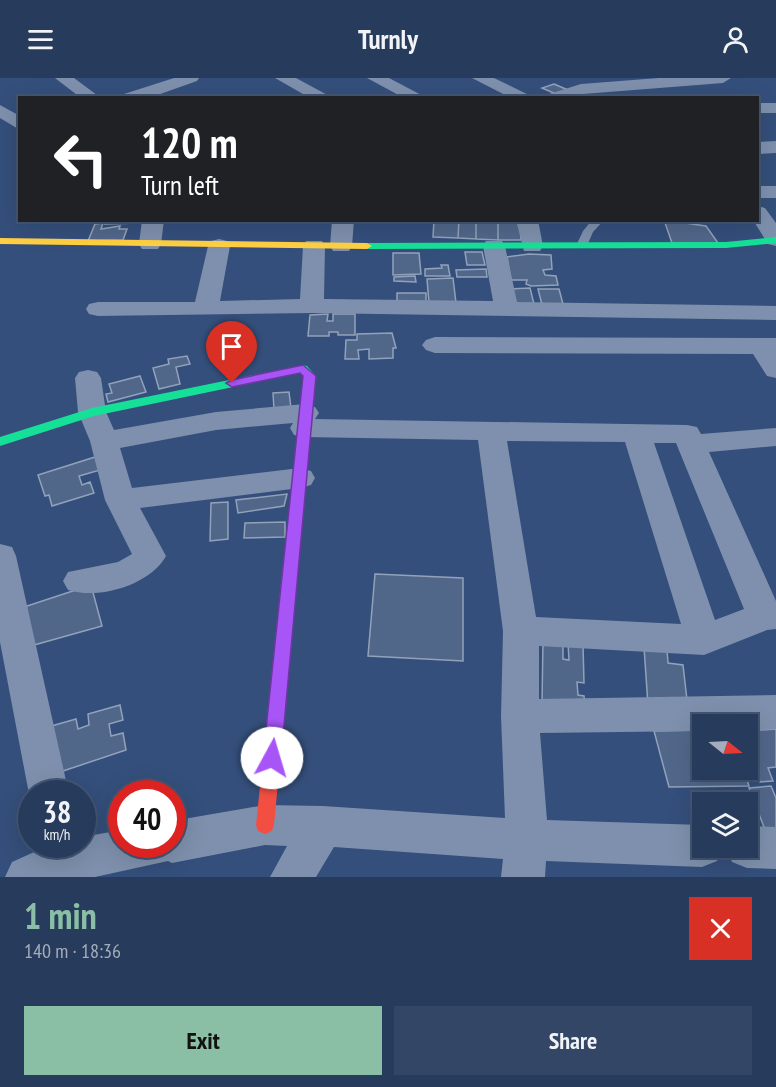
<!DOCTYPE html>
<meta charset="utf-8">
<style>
body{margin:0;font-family:"PT Sans Narrow",sans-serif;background:#334665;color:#f1f3f6;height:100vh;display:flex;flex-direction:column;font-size:22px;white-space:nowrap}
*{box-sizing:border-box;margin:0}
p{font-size:20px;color:#a4adbb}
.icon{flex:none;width:33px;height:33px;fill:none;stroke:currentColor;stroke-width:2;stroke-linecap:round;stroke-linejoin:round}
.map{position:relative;height:799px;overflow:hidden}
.side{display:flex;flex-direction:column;background:#273b5c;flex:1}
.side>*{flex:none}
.top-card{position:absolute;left:18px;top:18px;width:741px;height:126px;border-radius:0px;box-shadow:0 6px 24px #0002,0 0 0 2px #435572;background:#202124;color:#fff;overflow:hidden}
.needle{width:39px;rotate:108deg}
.controls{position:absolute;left:692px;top:636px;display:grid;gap:12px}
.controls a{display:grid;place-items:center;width:66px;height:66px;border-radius:0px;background:#273b5c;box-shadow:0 6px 24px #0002,0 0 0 2px #435572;font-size:30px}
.speed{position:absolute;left:18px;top:702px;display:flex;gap:12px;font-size:30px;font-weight:700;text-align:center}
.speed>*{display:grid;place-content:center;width:78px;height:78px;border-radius:50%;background:#273b5c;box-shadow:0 6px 24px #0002,0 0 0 2px #435572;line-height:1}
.speed small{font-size:15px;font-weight:400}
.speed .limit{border:9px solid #d22;background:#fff;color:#111}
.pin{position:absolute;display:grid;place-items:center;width:51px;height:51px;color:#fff;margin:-62px -26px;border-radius:50% 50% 50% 0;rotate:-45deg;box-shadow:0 0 6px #0007}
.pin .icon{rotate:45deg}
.me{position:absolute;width:66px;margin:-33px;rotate:6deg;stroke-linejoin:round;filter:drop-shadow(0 0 4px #0008)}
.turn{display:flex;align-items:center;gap:21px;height:126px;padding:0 24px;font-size:27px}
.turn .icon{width:78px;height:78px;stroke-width:2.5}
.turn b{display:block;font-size:42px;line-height:51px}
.round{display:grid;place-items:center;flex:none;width:63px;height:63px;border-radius:0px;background:#334665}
.overview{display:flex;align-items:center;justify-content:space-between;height:102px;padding:0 24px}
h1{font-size:36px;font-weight:800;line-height:45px;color:#8abfa5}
.cta{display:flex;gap:12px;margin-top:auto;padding:12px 24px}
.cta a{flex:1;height:69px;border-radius:0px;background:#8abfa5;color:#111;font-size:24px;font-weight:800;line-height:69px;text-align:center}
.cta a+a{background:#334665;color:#f1f3f6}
header{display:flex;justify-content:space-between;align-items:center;height:78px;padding:0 24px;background:#273b5c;font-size:27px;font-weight:800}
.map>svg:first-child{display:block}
</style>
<header><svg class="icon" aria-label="menu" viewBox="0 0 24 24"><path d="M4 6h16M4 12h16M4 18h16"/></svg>Turnly<svg class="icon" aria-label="person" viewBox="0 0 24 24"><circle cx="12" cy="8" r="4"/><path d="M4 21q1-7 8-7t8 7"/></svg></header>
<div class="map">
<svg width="776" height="799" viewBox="0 0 776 799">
<rect width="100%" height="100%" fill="#344f7b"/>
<path fill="#51678a" stroke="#92a2ba" stroke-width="1.5" d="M554,6L568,12L556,16L542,10Z
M139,142L138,145L105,146L106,142Z
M434,142H459L458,160L433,159Z
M459,142H476V161L458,160Z
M476,142H498V162L476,161Z
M498,142L520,143L521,162H498Z
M664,142L706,148L718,165H672Z
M103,145L101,151L120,148L119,151H127L123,162L88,163L95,146Z
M465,174H482L485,187H467Z
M393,175H419L421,196L393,197Z
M529,176L551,177L552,191L543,192L545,197L556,198L558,207L531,208L526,206L527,202H511L507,179Z
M441,187H448L450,198H425V191L442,190Z
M486,191L487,199H457L456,192Z
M415,198L416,204L394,203V199Z
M453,200L456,225H429L427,201Z
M530,210L534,226L512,227L508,211Z
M538,211H559L563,226L542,227Z
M397,215H426V226H397Z
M328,236L327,243H333V236H355V257H338V254H329V258H308L310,237Z
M392,255L396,270H393V280L369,281V271L358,272L359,281H345L346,262H357V256Z
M187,278L190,286L176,289L180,306L159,311L153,290L169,286L168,281Z
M140,298L146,314L108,324L106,316L112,315L109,306Z
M289,314L291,330L274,332L273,315Z
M95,379L100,392L79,398L82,407L90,404L94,415L52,428L49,417L45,418L38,397Z
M287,416L284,428L238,435L236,422Z
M228,424V461L210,463L211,425Z
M285,444V459L244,460L245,445Z
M375,496L463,500V583L368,578Z
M91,507L102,548L34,567L24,529Z
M543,562L563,564V581L569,582L568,565L583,566L584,605L577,604L578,617L584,618L585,629L542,625Z
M644,569L667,572L668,585L683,587L688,631L648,627Z
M120,627L123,642L109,646L111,658L123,655L126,672L63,693L41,651L76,641L78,651L89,647L88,636Z
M776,651V689L768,690L773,703L760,704L750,675H756L747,653Z
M701,652L702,692H744L749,708L669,709L654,653Z
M771,708L776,720V756L767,757L749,710Z"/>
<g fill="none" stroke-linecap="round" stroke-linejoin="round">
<path fill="#7e90ad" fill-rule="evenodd" d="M592,142H604L593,154L586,170H578L576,168L583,153Z"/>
<path fill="#7e90ad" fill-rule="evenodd" d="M55,0H74L101,20H81Z
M174,0H199L197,3L149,20H122L124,16Z
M275,0H296L333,20H310Z
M367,0H389L427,20H404Z
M472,0H494L535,20H511Z
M659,0H731L723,5L583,16L573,20H547L549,16L581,6Z
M758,25H776V35H758Z
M0,27L20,38V52L0,40Z
M776,63V75L758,76V64Z
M758,108H776V120H758Z
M758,128L765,130L776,145V168L768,166L753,142H758Z
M142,142H164L161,166L158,171H142L139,166Z
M332,142H354L352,168L349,173H333L330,168Z
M516,142H538L543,168L540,173H524Z
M219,161L227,163L230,168L220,223L300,221L303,168L306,163H322L325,168L324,221L493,223L483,168L486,163H502L505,168L517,224L776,228V242L312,235L98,238L89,236L86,231L89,226L98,224H195L208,168L211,163Z
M435,259L776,260V300L767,298L753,276L435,275L426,272L422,267L426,262Z
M88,292L97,294L101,300L106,334L114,352L216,334L305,326L315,329L319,335L315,341L687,347L697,349L701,356L776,350V368L709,374L776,523V551L767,552L704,577L539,568V621L776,617V651L747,653V646H702V653L540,655L547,742L702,747V770H723L717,783L702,789L546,783L545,799H501L503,781L334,769L316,799H270L287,768L265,767L172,785L168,783L95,799H5L12,784L52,766H82V759L122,752V766H172V743L265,727L323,728L505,740L501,638L503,553L478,362L304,359L294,357L290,350L293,345L216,352L120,370L132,410L300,390L311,393L315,400L311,407L300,410L140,430L166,478C150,507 99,522 68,512L63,503L68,494L118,484L132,476L105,422L90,363L78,334L75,300L79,294ZM507,363L625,364L681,546L536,539ZM654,365H676L744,531L715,542Z
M0,466L12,469L16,478L69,716H32V723L29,716L0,564Z
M747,748L776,749V791L747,790L732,784L726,770H747Z"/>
<path fill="#16e098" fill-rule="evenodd" d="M776,159V165L726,170L367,171L362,168L367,165L726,164Z
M303,287L307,288L316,298L295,524L292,528L287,530L282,528L279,524L304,299L300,295L94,338L0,368V359L92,330Z"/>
<path fill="#ffcf43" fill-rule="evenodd" d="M0,160L367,165L372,168L367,171L0,166Z"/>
<path fill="#f24e42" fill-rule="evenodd" d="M287,518L292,520L295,524L274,747L272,753L265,756L258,753L256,747L279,524L282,520Z"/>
</g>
<path fill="#a855f7" stroke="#6d37a1" stroke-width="1.5" d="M303,287L316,298L281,680L278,686L272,689L266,686L263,680L303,298L300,295L232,309L226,305L232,302Z"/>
</svg>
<div class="controls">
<a><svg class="needle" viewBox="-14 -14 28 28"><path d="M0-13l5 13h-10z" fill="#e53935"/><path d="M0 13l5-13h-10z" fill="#a4adbb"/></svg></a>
<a><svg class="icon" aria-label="layers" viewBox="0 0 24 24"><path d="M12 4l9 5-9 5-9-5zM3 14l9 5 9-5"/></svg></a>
</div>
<div class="speed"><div>38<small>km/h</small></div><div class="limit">40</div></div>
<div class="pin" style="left:232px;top:305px;background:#d93025"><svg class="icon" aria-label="arrive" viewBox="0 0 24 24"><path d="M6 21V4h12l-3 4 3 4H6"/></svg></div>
<svg class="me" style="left:272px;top:680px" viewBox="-20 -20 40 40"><circle r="19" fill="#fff"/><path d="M0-13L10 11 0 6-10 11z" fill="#a855f7"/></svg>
<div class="top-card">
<div class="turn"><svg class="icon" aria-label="left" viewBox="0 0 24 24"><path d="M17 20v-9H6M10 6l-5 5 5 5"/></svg><div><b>120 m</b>Turn left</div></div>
</div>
</div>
<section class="side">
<div class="overview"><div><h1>1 min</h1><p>140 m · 18:36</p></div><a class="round" style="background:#d93025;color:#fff"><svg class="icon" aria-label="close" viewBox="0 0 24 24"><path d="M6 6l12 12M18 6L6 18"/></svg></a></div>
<div class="cta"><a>Exit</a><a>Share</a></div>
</section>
